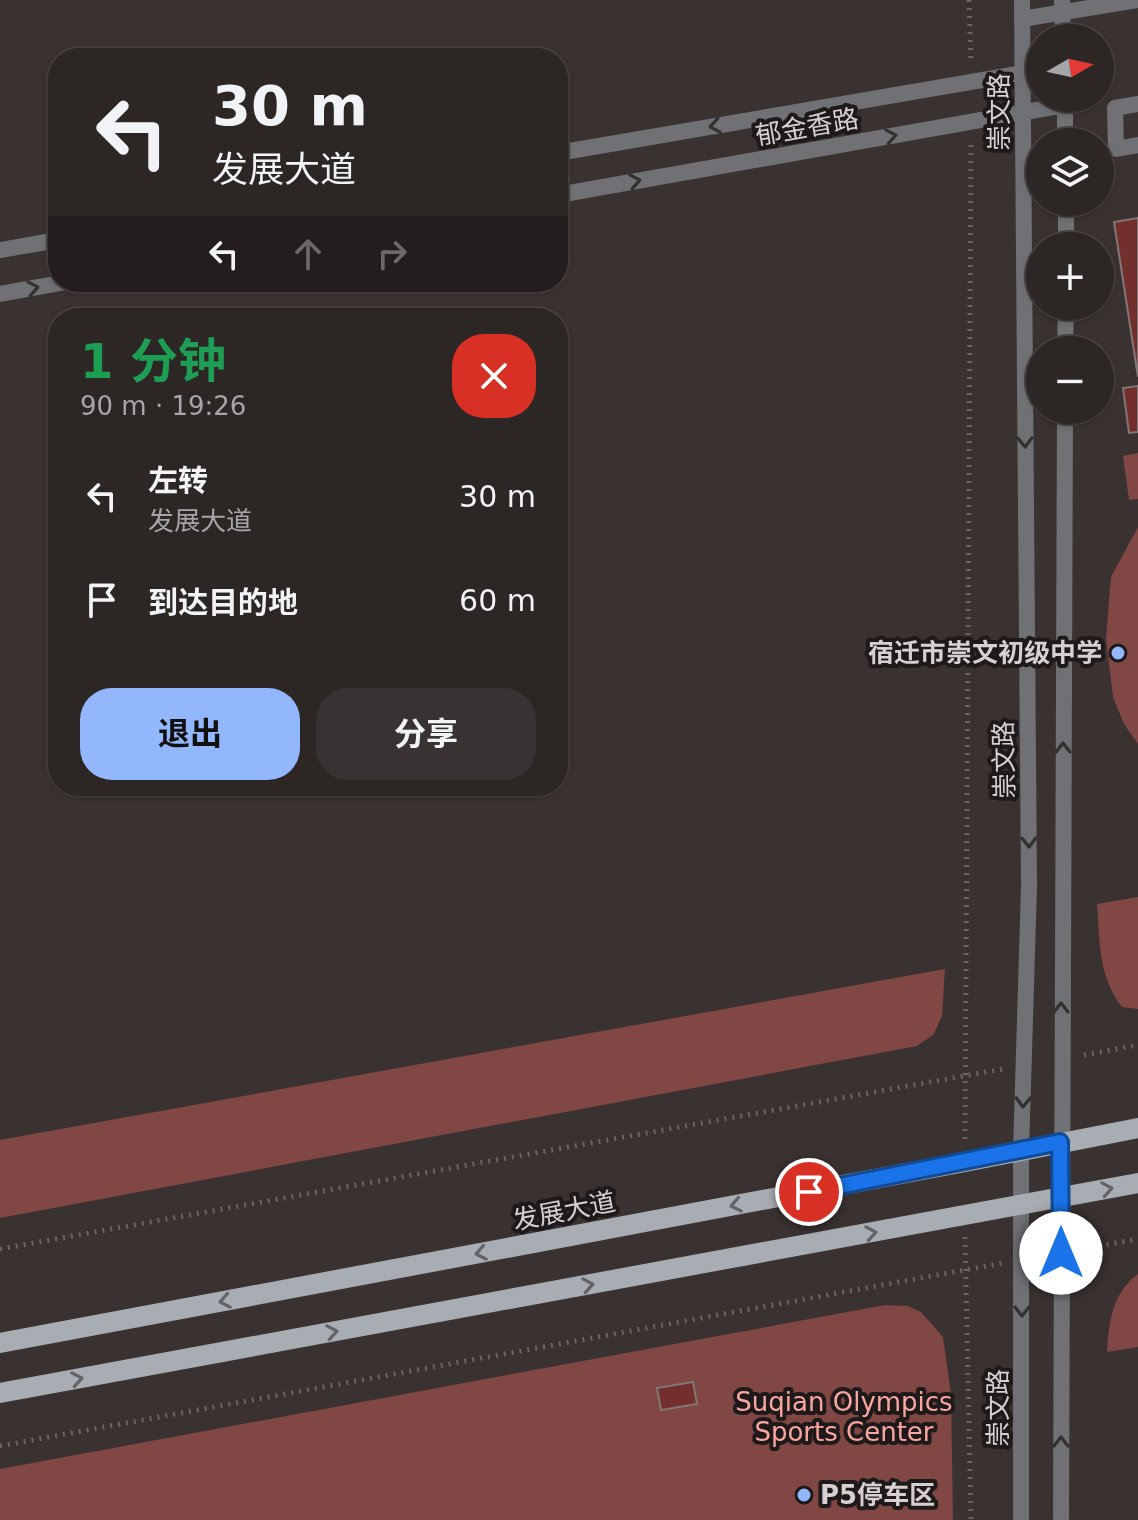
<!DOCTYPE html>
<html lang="zh">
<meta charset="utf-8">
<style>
body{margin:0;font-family:"DejaVu Sans","Noto Sans SC",sans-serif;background:#383232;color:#f1f3f6;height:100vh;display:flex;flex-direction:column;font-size:30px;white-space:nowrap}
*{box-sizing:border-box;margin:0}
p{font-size:26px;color:#a6a5a7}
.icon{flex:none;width:44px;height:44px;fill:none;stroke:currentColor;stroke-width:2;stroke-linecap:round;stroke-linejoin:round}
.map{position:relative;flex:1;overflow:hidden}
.details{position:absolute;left:48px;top:308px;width:520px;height:488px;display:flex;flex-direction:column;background:#2c2625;border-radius:32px;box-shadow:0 2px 6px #0004,0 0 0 2px #484342}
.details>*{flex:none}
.top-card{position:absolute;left:48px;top:48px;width:520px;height:244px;border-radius:32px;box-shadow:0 2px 6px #0004,0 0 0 2px #484342;background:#2c2625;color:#f1f3f6;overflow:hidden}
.needle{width:52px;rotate:81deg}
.controls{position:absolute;left:1026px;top:24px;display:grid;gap:16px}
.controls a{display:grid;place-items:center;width:88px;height:88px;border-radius:50%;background:#2c2625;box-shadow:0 2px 6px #0004,0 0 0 2px #484342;font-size:40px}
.pin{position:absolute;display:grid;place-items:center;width:68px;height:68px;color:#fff;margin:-34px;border:4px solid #fff;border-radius:50%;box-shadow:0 2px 8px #0007}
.me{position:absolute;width:88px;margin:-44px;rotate:0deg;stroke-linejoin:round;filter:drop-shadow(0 0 6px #0008)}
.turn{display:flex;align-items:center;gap:28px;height:168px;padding:0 32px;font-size:36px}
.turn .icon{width:104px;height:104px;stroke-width:2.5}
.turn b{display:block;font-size:56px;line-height:68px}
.lanes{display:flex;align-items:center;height:76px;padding:0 32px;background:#0003;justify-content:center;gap:40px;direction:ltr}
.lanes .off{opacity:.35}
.round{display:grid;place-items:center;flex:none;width:84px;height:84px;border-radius:32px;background:#383232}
.summary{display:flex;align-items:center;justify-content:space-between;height:136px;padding:0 32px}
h1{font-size:48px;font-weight:700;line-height:60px;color:#1e9e55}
.primary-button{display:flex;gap:16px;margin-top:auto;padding:16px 32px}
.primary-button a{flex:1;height:92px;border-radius:32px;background:#92b7fd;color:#111;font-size:32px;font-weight:700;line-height:92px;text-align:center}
.primary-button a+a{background:#383232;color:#f1f3f6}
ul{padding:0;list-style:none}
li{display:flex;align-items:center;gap:24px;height:104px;padding:0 32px}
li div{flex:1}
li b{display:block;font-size:30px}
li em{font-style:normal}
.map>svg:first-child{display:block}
</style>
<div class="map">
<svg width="1138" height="1520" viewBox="0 0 1138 1520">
<rect width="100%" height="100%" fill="#3a3231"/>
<path fill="#804744" d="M1138,453V499L1129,500L1123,456Z
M1138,527V744L1124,724L1113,697L1106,639L1111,577Z
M1138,897V1009L1122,1007C1098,976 1100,942 1097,904Z
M945,969L942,1016L934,1034L917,1046L0,1218V1140Z
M1138,1274V1347L1107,1352C1109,1322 1112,1293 1138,1274Z
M885,1305L908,1306L921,1312L943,1337L951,1394L953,1520H0V1469Z"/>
<path fill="#722f2d" stroke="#817776" stroke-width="2" d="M1138,218V377L1114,222Z
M1138,386V432L1129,433L1123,388Z
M693,1382L697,1404L661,1410L657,1388Z"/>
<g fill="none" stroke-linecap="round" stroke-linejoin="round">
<path stroke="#6b6463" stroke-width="5" stroke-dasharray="2 6" stroke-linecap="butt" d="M969,0L971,63
M1084,1055L1138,1045
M965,1139L971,141
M965,1237L971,1520
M0,1249L1003,1069
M1083,1249L1138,1239
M0,1446L1003,1263"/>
<path stroke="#6f7174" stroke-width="16" d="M1022,19L1137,0
M1138,104L1115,108L1116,149L1138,145"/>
<path stroke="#6f7174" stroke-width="16" d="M558,153L1040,70
M558,195L1065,105
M0,250L58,240
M0,294L66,282"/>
<path stroke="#6f7174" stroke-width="16" d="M1062,0L1063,38
M1065,98V142
M1066,246V202
M1065,350L1066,306
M1021,1520V1152L1029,886L1022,0
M1061,1520L1065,410"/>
<path stroke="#a8acb3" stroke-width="20" d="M0,1343L965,1162L1138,1128
M0,1393L1138,1183"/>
</g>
<defs><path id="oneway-chevron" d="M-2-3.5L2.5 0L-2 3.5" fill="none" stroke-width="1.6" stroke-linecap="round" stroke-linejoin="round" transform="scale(2)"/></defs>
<g stroke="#323030">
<use href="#oneway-chevron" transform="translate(715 126) rotate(170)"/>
<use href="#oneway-chevron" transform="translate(891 136) rotate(-10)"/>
<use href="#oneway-chevron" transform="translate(635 181) rotate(-10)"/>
<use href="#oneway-chevron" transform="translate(33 288) rotate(-10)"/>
<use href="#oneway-chevron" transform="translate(1025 442) rotate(89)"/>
<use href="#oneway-chevron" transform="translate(1063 748) rotate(-90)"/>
<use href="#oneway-chevron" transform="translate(1029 842) rotate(89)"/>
<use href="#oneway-chevron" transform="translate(1061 1008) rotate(-90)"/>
<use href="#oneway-chevron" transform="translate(1023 1102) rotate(92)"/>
<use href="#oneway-chevron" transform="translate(1022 1311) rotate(90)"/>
<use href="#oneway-chevron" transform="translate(1061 1442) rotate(-90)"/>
</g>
<g stroke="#636366">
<use href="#oneway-chevron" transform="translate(1107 1189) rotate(-10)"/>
<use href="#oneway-chevron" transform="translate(736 1205) rotate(169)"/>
<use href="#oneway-chevron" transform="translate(871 1233) rotate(-10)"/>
<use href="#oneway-chevron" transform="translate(481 1253) rotate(169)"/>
<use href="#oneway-chevron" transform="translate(588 1285) rotate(-10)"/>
<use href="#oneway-chevron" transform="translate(225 1301) rotate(169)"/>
<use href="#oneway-chevron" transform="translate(332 1332) rotate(-10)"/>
<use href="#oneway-chevron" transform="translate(77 1379) rotate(-10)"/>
</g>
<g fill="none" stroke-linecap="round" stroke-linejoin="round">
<g stroke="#114b97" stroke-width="20">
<path id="route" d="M809,1192L1060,1142L1061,1253"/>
</g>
<use href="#route" stroke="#1a73e8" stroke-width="14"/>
</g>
<g fill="#92b7fd" stroke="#1e1a1a" stroke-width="3">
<circle cx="1118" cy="653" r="8"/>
<circle cx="804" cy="1495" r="8"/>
</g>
<g text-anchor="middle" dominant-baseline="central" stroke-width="8" stroke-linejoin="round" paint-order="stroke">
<g font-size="26" fill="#d6d1d0" stroke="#1e1a1a">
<text transform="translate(999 112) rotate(-90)">崇文路</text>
<text transform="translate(807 127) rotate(-10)">郁金香路</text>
<text transform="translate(1004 760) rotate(-91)">崇文路</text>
<text transform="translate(564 1211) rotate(-11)">发展大道</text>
<text transform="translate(998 1408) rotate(-90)">崇文路</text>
</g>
<g font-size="26" font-weight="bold" fill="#d6d1d0" stroke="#1e1a1a" text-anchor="end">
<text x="1102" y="653">宿迁市崇文初级中学</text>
<text x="820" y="1495" text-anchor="start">P5停车区</text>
</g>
<g font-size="26" fill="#faa6a0" stroke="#1e1a1a">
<text x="844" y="1402">Suqian Olympics<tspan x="844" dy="30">Sports Center</tspan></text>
</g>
</g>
</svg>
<div class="controls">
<a><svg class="needle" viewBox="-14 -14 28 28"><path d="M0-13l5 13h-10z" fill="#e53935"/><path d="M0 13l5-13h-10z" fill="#a6a5a7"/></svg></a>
<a><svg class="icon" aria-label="layers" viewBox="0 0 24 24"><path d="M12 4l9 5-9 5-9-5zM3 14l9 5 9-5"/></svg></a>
<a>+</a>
<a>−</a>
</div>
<div class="pin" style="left:809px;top:1192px;background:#d93025"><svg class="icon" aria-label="arrive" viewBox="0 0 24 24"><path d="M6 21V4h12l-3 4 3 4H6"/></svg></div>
<svg class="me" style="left:1061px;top:1253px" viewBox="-20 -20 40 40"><circle r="19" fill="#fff"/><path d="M0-13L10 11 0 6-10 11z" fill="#1a73e8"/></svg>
<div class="top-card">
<div class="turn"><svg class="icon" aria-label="left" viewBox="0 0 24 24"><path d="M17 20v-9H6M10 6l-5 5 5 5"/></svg><div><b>30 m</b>发展大道</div></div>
<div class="lanes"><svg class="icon" aria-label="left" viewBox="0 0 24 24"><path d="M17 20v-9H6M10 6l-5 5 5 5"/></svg><svg class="icon off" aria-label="ahead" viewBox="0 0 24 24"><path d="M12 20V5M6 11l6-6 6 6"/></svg><svg class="icon off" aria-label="right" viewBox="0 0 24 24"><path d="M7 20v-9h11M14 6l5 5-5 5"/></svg></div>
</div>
<section class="details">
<div class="summary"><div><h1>1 分钟</h1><p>90 m · 19:26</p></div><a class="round" style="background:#d93025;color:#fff"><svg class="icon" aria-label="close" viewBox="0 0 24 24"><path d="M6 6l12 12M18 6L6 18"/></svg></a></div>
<ul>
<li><svg class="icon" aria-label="left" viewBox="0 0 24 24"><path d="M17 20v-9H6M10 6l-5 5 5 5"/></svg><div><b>左转</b><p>发展大道</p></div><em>30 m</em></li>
<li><svg class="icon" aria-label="arrive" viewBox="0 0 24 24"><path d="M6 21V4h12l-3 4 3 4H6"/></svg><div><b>到达目的地</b></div><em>60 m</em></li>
</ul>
<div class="primary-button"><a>退出</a><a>分享</a></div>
</section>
</div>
